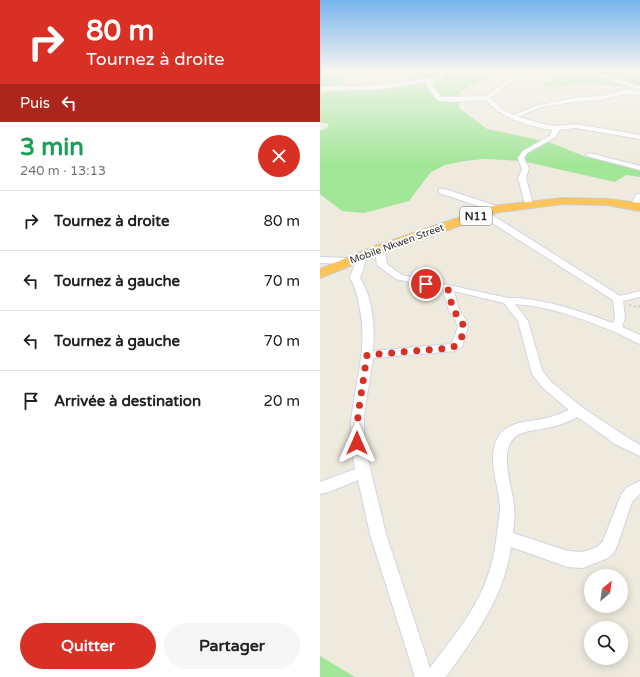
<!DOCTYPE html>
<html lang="fr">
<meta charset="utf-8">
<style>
body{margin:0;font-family:"Varela Round",sans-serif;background:#f6f6f6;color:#202124;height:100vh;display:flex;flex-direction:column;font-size:15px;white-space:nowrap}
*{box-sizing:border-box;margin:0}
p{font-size:13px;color:#757577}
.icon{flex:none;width:22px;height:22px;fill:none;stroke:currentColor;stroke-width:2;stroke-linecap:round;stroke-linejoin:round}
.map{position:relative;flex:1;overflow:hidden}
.sheet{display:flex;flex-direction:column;background:#fff;width:320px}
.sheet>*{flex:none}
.top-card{background:#d93025;color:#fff;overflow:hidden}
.needle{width:26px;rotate:29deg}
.buttons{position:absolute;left:264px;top:569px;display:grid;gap:8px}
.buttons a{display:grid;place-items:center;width:44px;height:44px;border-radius:50%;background:#fff;box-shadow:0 2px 10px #0003;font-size:20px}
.pin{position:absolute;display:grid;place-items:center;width:34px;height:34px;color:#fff;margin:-17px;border:2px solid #fff;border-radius:50%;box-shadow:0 1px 4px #0007}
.me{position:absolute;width:44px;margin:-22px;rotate:0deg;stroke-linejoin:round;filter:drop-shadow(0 0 3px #0008)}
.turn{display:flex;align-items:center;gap:14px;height:84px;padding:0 20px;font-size:18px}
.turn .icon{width:52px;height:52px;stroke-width:2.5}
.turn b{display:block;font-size:28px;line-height:34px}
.then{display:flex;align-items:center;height:38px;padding:0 20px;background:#0003;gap:8px;font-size:15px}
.round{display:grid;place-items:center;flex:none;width:42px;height:42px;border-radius:21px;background:#f6f6f6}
.summary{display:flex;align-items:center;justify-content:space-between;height:68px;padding:0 20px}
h1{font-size:24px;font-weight:700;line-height:30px;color:#1e9e55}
.cta{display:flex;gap:8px;margin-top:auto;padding:8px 20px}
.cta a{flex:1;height:46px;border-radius:24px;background:#d93025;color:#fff;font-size:16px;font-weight:700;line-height:46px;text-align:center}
.cta a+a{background:#f6f6f6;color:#202124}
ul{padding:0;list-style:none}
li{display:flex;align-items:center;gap:12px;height:60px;padding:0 20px;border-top:1px solid #e0e0e0}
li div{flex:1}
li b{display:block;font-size:15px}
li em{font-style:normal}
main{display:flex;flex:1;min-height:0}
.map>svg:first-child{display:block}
</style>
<main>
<section class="sheet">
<div class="top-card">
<div class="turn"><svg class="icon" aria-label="right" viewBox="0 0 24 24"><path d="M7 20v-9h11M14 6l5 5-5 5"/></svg><div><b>80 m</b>Tournez à droite</div></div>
<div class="then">Puis<svg class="icon" aria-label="left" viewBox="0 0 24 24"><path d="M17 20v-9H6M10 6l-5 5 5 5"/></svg></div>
</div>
<div class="summary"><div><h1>3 min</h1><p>240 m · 13:13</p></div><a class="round" style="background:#d93025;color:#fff"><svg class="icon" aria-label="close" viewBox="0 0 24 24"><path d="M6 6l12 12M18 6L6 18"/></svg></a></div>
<ul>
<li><svg class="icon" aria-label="right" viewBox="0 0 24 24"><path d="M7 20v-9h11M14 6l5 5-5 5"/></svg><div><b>Tournez à droite</b></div><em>80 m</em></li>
<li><svg class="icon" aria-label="left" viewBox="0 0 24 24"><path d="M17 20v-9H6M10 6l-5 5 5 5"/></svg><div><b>Tournez à gauche</b></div><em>70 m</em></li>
<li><svg class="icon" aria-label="left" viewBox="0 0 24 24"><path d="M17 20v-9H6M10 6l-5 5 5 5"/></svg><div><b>Tournez à gauche</b></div><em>70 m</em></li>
<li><svg class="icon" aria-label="arrive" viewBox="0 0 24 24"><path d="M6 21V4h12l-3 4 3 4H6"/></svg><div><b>Arrivée à destination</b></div><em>20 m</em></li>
</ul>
<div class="cta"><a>Quitter</a><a>Partager</a></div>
</section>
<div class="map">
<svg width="320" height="677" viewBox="0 0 320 677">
<rect width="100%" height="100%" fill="#eeeadd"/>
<path fill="#a2e698" d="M106,71H129L168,75V77L143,90L138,96L139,108L167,129L229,142L266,157L320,168V177L306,175L295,182L202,161L164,159L144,161L125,165L111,172L89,201L44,213L22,211L0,194V131L7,128L9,124L0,122V95L11,90L0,86V77L20,78L26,87C46,87 71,90 89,81V78L94,74Z
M261,71H320V88L266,83C250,83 240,90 224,87V84L226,82Z
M0,656L35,677H0Z"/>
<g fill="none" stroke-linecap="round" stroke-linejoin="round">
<g stroke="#d3d3e5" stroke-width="2">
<path id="minor" d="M55,71H71L43,76H0V72Z
M125,71H130L122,79L116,80L112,85L121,97L166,96L201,71H206L170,98L182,109L193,115L219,105L253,98L282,96L304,90L320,91V95L304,94L282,100L253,102L222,107L198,117L227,125L238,126L256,124L320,135V139L256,128L239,130L236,137L207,153L204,158L209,168L206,178L213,204L209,206L205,204L198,178L202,170L198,158L203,151L231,135L232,130C208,126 182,119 166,100L132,102L117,100L106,85L109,81L62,89L0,91V87L62,85L118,77Z
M264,71H271L320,86V90Z
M269,153L320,166V170L267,156L266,155Z
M119,189H125L180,207L181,209L180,211H174L119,193Z
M317,194H320V205L312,202Z
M160,211H166L300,296L320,291V297L303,301L305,318L302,327L320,335V344C311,341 303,335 295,332C264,319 229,306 195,304L208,321L222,370L230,381L263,408L305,436L320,445V456L295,444L258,417C248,422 237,426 226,428C218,430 210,430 202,433C175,443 192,485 194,505C195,514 194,524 193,533L248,551L263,552L277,547L283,541L301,495L306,488L320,481V494L312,502L297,546L295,551L288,558L263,568L248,567L191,547C184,597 155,636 126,677H95L50,534L38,480L9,492L0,494V482L35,469C32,450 29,433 32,414C37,374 48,345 39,304C37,294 35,286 30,278L37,257L42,254L47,257L40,278C53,298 55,327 53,351L132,344L138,327L136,321L129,311L123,289L76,279L57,265L55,249L60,246L65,249L67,264L82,275L188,298C221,297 262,312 293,323L295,318L293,300L160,215L159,213ZM134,291L184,303L198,321L212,374L222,387L249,410C242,413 235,416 227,418C213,421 194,421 183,431C163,452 179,483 180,507C180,513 179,519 178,525C176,544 173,563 166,581C154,613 130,641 110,668L66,534L44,443V415L53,358L135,351L142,347L148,327L146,320L139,310Z
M0,257L29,258L34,261L29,264L0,263Z"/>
</g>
<g stroke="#ccc" stroke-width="2">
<path id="highway" d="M243,198L287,199L320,203V211L287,205L243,204L179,212L65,252L0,278V269L55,246L173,206Z"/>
</g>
<path stroke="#ccc" stroke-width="1.5" stroke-dasharray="2.5 2" stroke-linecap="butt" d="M309,305L316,307L320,306"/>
<use href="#minor" fill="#fff" fill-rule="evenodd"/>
<use href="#highway" fill="#ffc457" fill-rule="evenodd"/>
</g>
<linearGradient id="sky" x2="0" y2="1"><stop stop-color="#77b4ec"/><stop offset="0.43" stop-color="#f7f6f0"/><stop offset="1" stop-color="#f7f6f0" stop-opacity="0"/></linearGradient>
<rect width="320" height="166" fill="url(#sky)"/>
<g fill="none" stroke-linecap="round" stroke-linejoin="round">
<path stroke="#d93025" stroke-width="7" stroke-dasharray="0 12.6" d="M37,443L38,415L47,355L130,348C139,347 145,333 143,325C141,319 137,316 134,311C131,304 130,296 128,289L106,284"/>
</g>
<g text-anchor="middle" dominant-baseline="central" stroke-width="4" stroke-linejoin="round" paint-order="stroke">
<g font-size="10" fill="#2c2c2c" stroke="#fff">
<text transform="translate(77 244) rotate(-20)">Mobile Nkwen Street</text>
</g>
<rect fill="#fff" stroke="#6b6b6b" stroke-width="1" x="140" y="207" width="32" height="18" rx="3"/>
<g font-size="11" font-weight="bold" fill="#2c2c2c">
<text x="156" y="216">N11</text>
</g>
</g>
</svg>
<div class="buttons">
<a><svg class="needle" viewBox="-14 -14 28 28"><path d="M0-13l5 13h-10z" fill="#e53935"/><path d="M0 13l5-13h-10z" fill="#757577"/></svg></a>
<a><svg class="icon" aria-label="search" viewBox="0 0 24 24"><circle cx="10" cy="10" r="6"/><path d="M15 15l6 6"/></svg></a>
</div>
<div class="pin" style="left:106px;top:284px;background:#d93025"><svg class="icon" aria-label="arrive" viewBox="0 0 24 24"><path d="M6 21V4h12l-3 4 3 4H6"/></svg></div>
<svg class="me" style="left:37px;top:443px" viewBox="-20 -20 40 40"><path d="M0-17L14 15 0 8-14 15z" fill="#d93025" stroke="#fff" stroke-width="4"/></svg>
</div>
</main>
